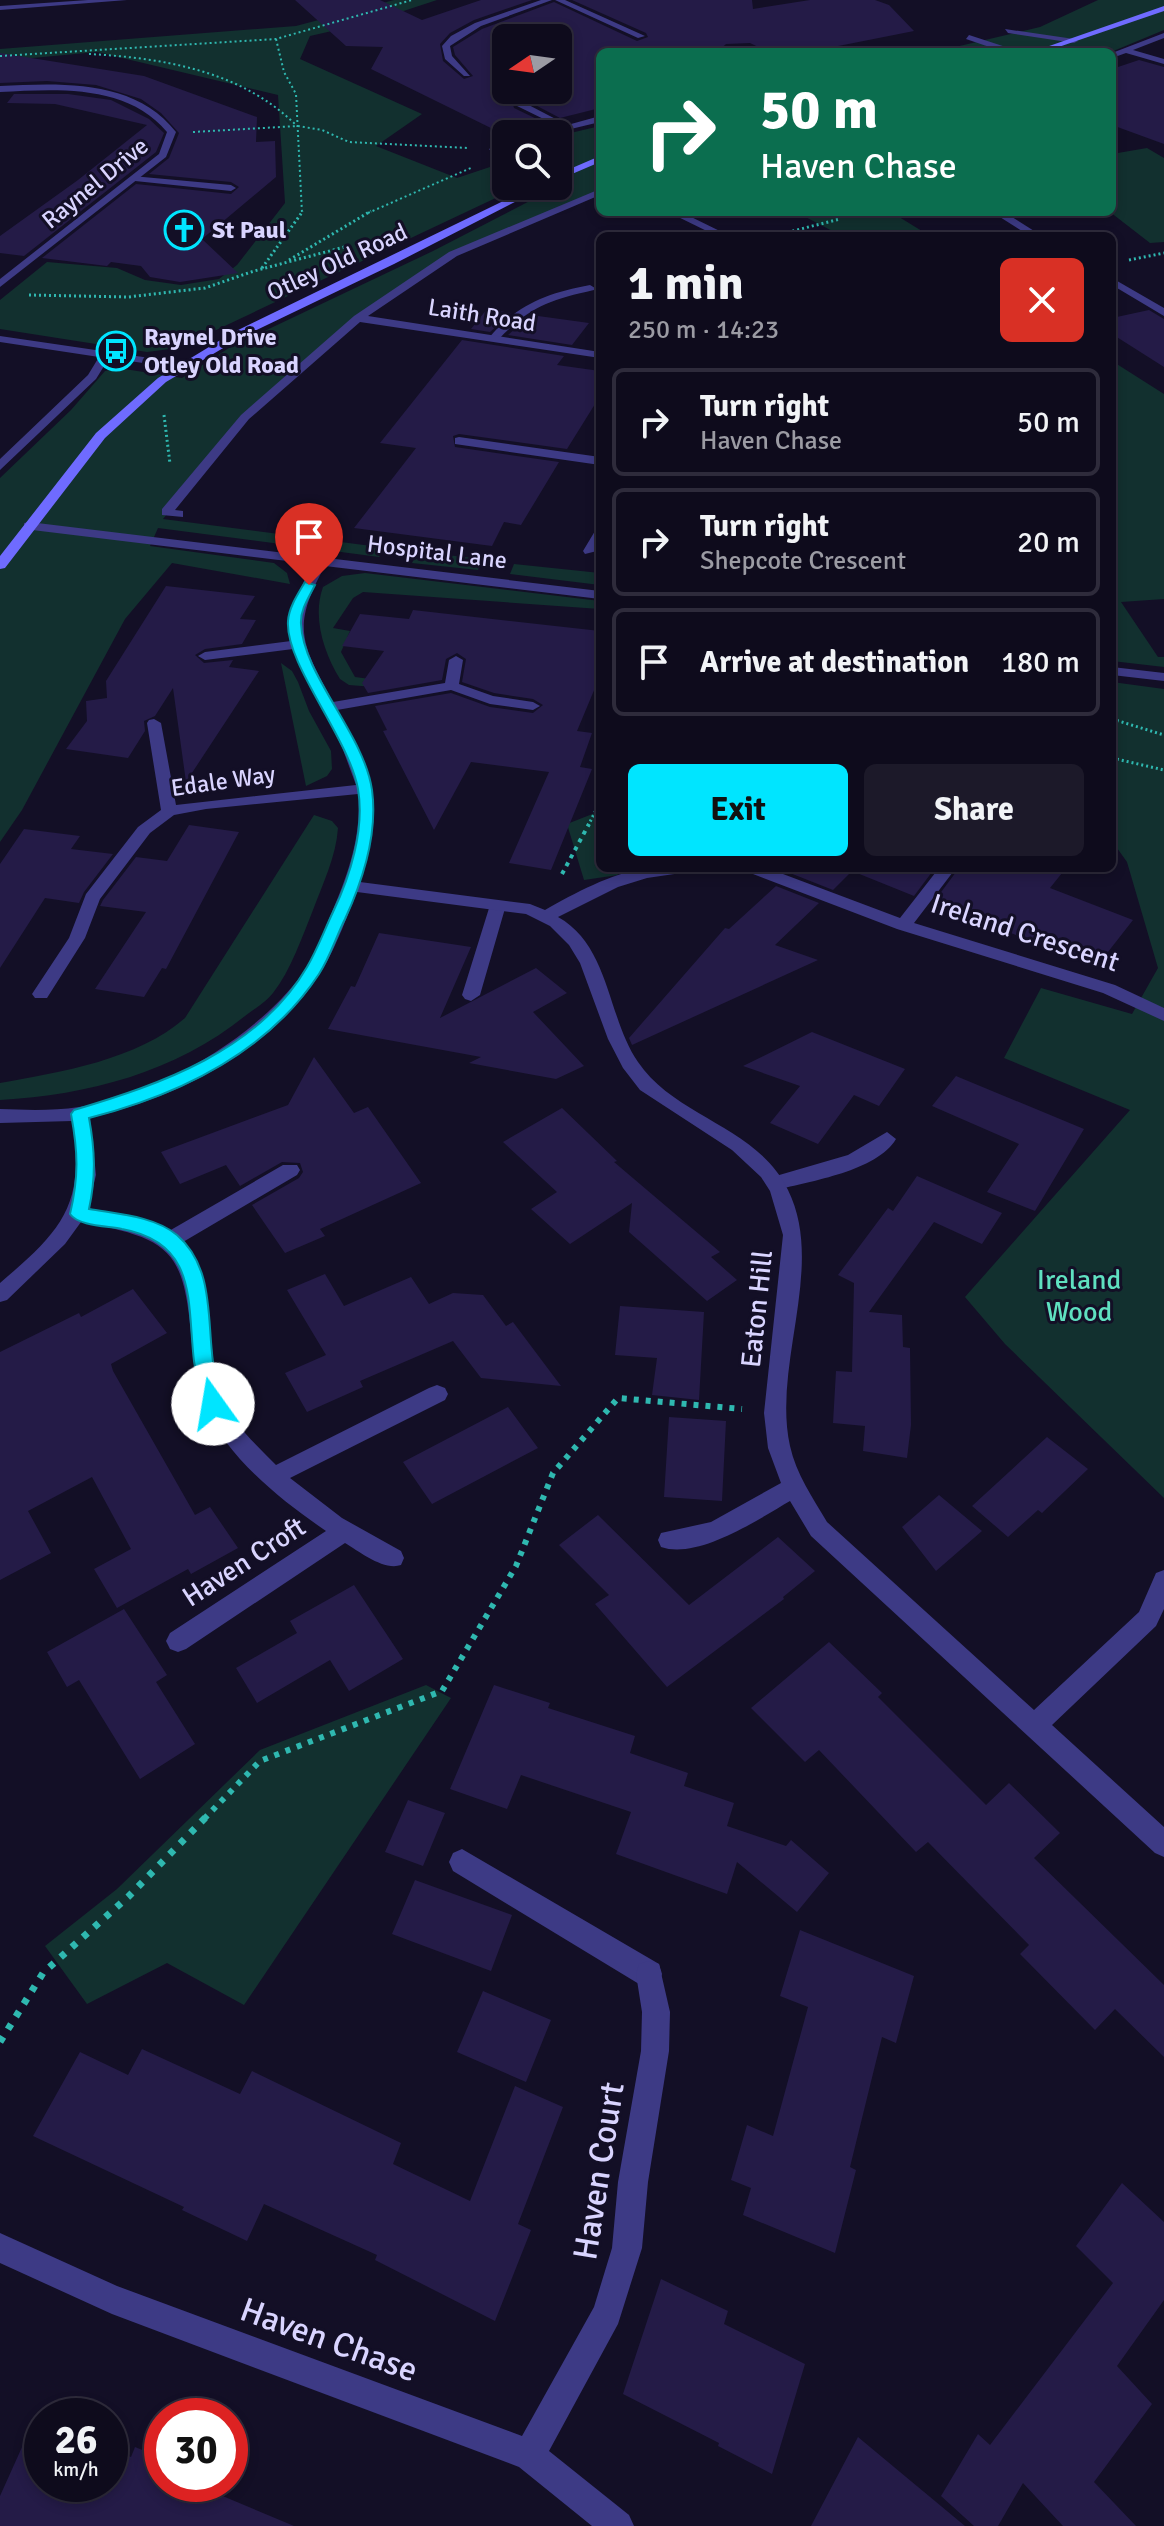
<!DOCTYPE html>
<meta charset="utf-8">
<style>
body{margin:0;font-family:Signika,sans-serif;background:#1c1929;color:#f1f3f6;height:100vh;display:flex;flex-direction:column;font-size:30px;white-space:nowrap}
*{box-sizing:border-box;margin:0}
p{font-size:26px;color:#9b9ba3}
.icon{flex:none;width:44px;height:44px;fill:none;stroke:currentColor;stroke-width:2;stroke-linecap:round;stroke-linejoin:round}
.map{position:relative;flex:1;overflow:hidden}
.sheet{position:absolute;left:596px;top:232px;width:520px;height:640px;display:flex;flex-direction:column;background:#0e0b1c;border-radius:12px;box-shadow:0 4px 12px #0003,0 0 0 2px #2e2b3b}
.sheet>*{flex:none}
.banner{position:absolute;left:596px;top:48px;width:520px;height:168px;border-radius:12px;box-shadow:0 4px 12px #0003,0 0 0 2px #2e2b3b;background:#0b6e4f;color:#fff;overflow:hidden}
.needle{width:52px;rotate:257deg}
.tools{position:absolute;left:492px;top:24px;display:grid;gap:16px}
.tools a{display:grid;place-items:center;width:80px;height:80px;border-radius:12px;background:#0e0b1c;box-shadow:0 4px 12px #0003,0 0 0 2px #2e2b3b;font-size:40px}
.speed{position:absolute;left:24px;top:2398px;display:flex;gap:16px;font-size:40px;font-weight:700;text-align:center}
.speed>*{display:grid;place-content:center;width:104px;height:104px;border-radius:50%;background:#0e0b1c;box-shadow:0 4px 12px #0003,0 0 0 2px #2e2b3b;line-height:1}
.speed small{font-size:20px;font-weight:400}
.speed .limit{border:12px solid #d22;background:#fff;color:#111}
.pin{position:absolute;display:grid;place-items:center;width:68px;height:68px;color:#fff;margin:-82px -34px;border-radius:50% 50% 50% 0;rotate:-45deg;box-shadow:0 0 8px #0007}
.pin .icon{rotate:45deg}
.me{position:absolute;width:88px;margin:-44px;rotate:347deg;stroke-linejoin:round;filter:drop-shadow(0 0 6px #0008)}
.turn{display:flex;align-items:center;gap:28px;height:168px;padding:0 32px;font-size:36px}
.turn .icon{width:104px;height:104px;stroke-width:2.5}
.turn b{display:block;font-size:56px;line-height:68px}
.round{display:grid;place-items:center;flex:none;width:84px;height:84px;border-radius:12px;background:#1c1929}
.overview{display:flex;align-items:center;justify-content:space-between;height:136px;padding:0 32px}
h1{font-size:48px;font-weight:700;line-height:60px}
.primary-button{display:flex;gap:16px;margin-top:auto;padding:16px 32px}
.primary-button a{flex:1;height:92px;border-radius:12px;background:#00e5ff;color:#111;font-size:32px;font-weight:700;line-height:92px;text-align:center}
.primary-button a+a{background:#1c1929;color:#f1f3f6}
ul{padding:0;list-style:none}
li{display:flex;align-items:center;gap:24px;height:108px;margin:0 16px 12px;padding:0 16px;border:4px solid #2e2b3b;border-radius:12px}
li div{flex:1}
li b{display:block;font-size:30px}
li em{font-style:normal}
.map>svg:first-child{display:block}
</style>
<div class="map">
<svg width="1164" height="2526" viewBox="0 0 1164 2526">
<rect width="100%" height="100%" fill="#130f26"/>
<path fill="#12302f" d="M394,0H437L367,23L310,36L300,59L422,114L376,146L457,178L493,166L506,171V186H521L178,348L147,352L0,329V300L47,262L117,268L145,280L181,285L219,279L237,265L285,203L278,95L97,52L0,61V49L296,26Z
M1098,0H1164V30L1111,52H934L1040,27Z
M600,126V192L453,254L358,318L245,417L163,519L387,548L379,557L158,528L150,546L274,563L287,573L290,584L172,563L125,619L22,810L0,842V478L71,410L105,371L118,368L182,378L229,348L433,251L574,178L558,172V136Z
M1147,148L1164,158V242L1150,243L1110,212L1112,154Z
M796,212H891L930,236L840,235Z
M1112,361L1164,394V599L1121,602L1158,657H1164V667L1112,661Z
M418,552L483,559L478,570L412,563Z
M514,564L600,573V585L510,574Z
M365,573L600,601V609L363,592L353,598L333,628L350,631L341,652L355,677L370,679L374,687L349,685L340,679C324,653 312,617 323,587L342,576Z
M281,663L292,671L298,682L309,711L331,751L332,769L327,776L306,786Z
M1112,682L1164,689V1498L1005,1344L965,1297L1130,1110L1004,1058L1041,988L1132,1014L1158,968L1127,862L1112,841Z
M600,811V868H614L618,875L584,880L567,824Z
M314,815L332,821L338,828C336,857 323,883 313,910C302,937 291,970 273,993C266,1002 254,1009 245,1016C176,1072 88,1095 0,1100V1083C61,1072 137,1060 185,1018Z
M426,1685L451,1698L244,2005L167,1963L87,2004L45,1946L117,1889L260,1750Z"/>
<path fill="#241b47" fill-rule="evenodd" d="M295,0H380L422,20L481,0H532L474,20L450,33L440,44L443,61L464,79L473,76L455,55L453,47L482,29L554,2L637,41L648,37L646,33L572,0H752L753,9L810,0H875L889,5L914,31L808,52H769L750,43L726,44L718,51L697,48L660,52L647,47L624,52H600V108L560,118L522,98H515L512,101L514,108L543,122L499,132L371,69L383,47L346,46ZM506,38H558V90H506Z
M0,53L144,76L257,117L256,142L275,141L276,177L202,239L238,273L180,282L150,277L141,266L111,262L107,266L42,258L136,184L231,194L239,187L231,182L149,174L169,158L179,133L161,113L141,99L96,85L47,81L0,83Z
M1139,60L1164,67V144L1112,125V69Z
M14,94H68L111,100L149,119L164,133L156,152L24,256L0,253V236L78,180L147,125L55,104L7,103Z
M487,309L511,313L490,332L471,329Z
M1149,310L1164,319V367L1112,334V318Z
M531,315L589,323L572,345L508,335Z
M462,340L564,356L557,365L600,371V396L567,449L459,434L453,436L455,447L559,462L521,525L504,522L492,546L354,528L416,448L380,443Z
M166,586L255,596L240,619L256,620L242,644L205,649L195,655L204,663L233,660L229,667L259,671L186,782L173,688L155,716L144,721L145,731L128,758L66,749L87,721L86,701L107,698L106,681Z
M413,610L600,631V676L577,731L592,733L580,767L592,769L551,870L509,863L549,772L471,762L434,830L383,731L387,730L375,706L451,693L490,707L533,713L543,705L533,699L494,693L462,682L466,659L457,653L446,659L442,680L368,693L362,683L384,651L342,646L360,614L409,619Z
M189,825L239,832L166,969L162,968L144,997L95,989L146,912L100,906L103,900L136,857L167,861Z
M24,829L80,836L71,849L113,854L84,892L79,903L45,898L0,968V864Z
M795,868H935L914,896L852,871L833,890L790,873Z
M959,868H1066L1050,888L1133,920L1097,966L933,903Z
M776,886L819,903L775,945L818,960L632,1045L629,1038L725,928L729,929Z
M379,933L471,947L440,1018L536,968L567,993L533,1012L584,1066L556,1079L469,1063L481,1057L328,1029L351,986L355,987Z
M812,1032L905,1069L879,1106L854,1095L818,1144L770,1123L800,1086L743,1066Z
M314,1057L354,1113L368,1107L421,1183L320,1229L325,1236L285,1253L252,1205L299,1178L303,1172L300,1163L282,1162L240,1186L226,1165L180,1184L161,1152L288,1105Z
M956,1076L1084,1129L1035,1211L987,1192L1019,1144L932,1106Z
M562,1108L617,1161L614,1162L720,1252L711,1257L737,1280L707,1301L629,1232L632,1203L570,1244L531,1209L557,1192L503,1142Z
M917,1176L1002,1213L982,1244L934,1222L869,1312L902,1315L903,1347L910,1348L911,1425L907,1458L863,1451L865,1426L833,1423L836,1371L852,1372L854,1283L838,1275L888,1208L893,1211Z
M325,1274L344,1306L411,1277L429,1304L453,1293L483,1295L506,1326L513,1322L561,1386L481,1378L453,1341L360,1381L363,1387L307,1412L285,1373L326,1355L287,1290Z
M133,1289L167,1333L111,1364L113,1371L195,1515L210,1507L238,1548L191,1574L188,1569L117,1608L94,1569L131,1549L92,1477L28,1511L51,1553L0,1580V1352L79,1313L81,1317Z
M620,1306L704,1312L699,1400L652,1395L657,1358L615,1355Z
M508,1407L538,1448L432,1504L403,1462Z
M669,1417L726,1421L722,1501L664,1497Z
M1047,1437L1088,1469L1042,1513L1038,1510L1008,1537L972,1506Z
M939,1495L982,1531L936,1571L902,1527Z
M598,1515L689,1605L778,1537L815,1571L783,1597L784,1599L667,1687L595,1604L609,1595L559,1545Z
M354,1585L403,1659L349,1691L330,1660L257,1703L236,1668L297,1633L290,1621Z
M124,1609L167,1675L156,1682L195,1744L140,1779L79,1680L67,1687L47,1652Z
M829,1642L882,1693L878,1697L986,1805L1009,1783L1060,1833L1034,1858L1164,1985V2057L1115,2009L1095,2030L1020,1954L1029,1945L928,1842L916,1852L819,1750L805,1762L751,1708Z
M494,1685L550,1703L548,1708L635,1736L630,1753L688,1773L684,1786L734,1803L727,1826L786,1846L791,1840L829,1873L797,1912L737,1862L727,1894L616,1854L631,1812L521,1775L507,1809L450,1789Z
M408,1800L445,1813L423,1866L385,1852Z
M415,1880L512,1915L491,1971L392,1934Z
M800,1930L914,1976L896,2043L882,2037L850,2167L856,2170L835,2253L743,2215L751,2188L731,2180L747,2125L773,2136L808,2007L780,1996Z
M483,1991L551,2020L526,2082L457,2052Z
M142,2049L240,2094L252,2071L401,2143L393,2164L470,2201L515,2086L563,2107L518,2224L531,2230L495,2321L375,2260L377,2255L264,2204L247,2241L182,2210L184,2207L33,2136L80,2052L128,2075Z
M1122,2183L1164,2222V2300L1117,2366L1152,2404L1094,2482L1136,2526H1063L1023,2483L998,2526H974L941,2496L978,2434L990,2445L1113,2283L1076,2246Z
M661,2279L728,2311L724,2324L805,2364L772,2474L718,2446L719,2443L623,2394Z
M27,2436L42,2442V2484H110V2448L131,2457L135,2447L162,2458V2484H194L294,2526H0V2496Z
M858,2437L900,2472L965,2526H811Z"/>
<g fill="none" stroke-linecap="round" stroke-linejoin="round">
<path stroke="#2fb8b0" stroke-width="2" stroke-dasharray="2 3" stroke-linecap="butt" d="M276,39L284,72L296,94L302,213
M89,54C164,58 242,71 297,126
M0,56L276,39L412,0
M193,132L298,126L322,130L349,142L468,148
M368,213L473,167"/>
<path stroke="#2fb8b0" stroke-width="3" stroke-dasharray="2 3" stroke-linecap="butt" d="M773,236L840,219
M289,260L371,211
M1129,260L1164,253
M262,268L303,211
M29,295L128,297L205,288L254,271L352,245
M164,415L170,464
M1112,719L1164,735
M1112,758L1164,770
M588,826L600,802"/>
<path stroke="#2fb8b0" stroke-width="4" stroke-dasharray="4 5" stroke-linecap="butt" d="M562,874L589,824"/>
<path stroke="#2fb8b0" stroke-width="6" stroke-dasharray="5 7" stroke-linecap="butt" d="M204,1819L260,1761L442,1691L516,1566L553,1473L618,1398L742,1409"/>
<path stroke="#2fb8b0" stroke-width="7" stroke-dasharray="6 9" stroke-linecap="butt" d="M0,2042L43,1973L128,1897L206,1817"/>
<path fill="#3d3a85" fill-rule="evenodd" d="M1005,29L1074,39L1078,41L1074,43L1008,33Z
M969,35L1015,50L1016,52H1004L966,39Z
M515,101H521L571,127L564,129L515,105Z
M132,176L231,185L236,188L231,191L135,181Z
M590,285L595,288L594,290C549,300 529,307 497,341L488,339C516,305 547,293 590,285Z
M498,900L506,905L480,995L471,1001L465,999L462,995L490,905Z
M887,1132L896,1139C877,1171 811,1181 776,1190L766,1183L769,1178L848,1155Z
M462,1849L659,1964L662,1974L659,1984L649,1987L639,1984L453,1871L449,1862L453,1853Z"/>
<path fill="#3d3a85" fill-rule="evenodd" d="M88,0H127L0,10V6Z
M541,0H552L481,26L450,46L452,56L470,76H464L445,59L442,46L451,36L475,23Z
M555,0H565L645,36L638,38Z
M1164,33V38L1133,50L1164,59V64L1126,53L1112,58V53Z
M0,86C61,83 135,79 176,132L166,157L0,287V279L159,154L167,132C127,84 58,89 0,92Z
M600,116V122L550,134H535Z
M506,141V147L499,150L506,156V162L496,158L489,149Z
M600,189V195L457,256L368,316L600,352V358L360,322L249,419L175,510L183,511V517L162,515V509L241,415L354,316L449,252Z
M668,212H681L730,236H717Z
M992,212H1004L1042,236H1030Z
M1112,278L1164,308V316L1112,285Z
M0,336L184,363L190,366L184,369L109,358L96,379L0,470V459L88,375L99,357L0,342Z
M459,437L600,457V465L455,444V438Z
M29,522L600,591V599L325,566C291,627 301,643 333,702L445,683L449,660L456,656L463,660L459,684L493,696L533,702L540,706L533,710L490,704L451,690L337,710C372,773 385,811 360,882L530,904L545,910C575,893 610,874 645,868C659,866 676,868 690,868L688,872L647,878L618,887L558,917C610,946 607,1017 638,1062C676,1118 757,1126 788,1190C826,1267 772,1364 790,1446C796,1474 813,1498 827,1522L1034,1710L1139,1612L1156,1573L1164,1570V1609L1156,1626L1052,1725L1164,1827V1857L1155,1853L811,1536L790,1501C759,1519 698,1560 661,1547L658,1540L661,1533L711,1522L781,1483L768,1448L764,1413L783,1235L770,1191L761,1177L732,1150L640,1090L623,1068L608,1039L580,963L569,945L550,926L526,914L357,892C347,916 338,942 325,965C277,1048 181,1096 90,1118L96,1175L88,1208L137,1219L169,1231L283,1165H297L300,1170L297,1175L183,1242C220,1287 203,1345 222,1397C231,1423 257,1445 276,1465L429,1388L437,1385L445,1388L448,1394L445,1400L290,1478L342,1518L401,1551L404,1558L401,1565C384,1571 360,1552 345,1543L186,1649L178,1652L170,1649L166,1641L170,1633L326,1531C279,1499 227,1457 203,1404C195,1386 194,1364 192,1344C184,1250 173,1239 81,1222L65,1244L7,1300L0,1302V1283C62,1230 86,1205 72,1121L0,1123V1109C26,1110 53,1111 79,1107C158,1096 263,1034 307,967C318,950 324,930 332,912C348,875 362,835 358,794L206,809L174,815L150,833L100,899L85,938L47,998H35L32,994L69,938L86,894L138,827L161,810L147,723L149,720L154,719L161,723L176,805L356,785L342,747L293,649L205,660L198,656L205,652L291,641L289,613L312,564L24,529V523Z
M600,530V545L597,551L585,554L583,551L595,531Z
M1112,667L1164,673V681L1112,675Z
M722,868H767L900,918L939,868H956L914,923L1115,985L1164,1008V1021L1103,993L897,929L753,874L730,873Z
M649,1961L659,1964L670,2012L669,2051L648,2182L642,2248L618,2324L549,2451L629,2515L634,2526H592L519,2467L112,2314L0,2263V2233L117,2286L522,2436L594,2307L612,2248L618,2182L641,2051L642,2012L636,1974L639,1964Z"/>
<path fill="#6f6bff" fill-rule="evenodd" d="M1164,6V11L1044,52H1032Z
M600,156V162L558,180V174Z
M534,186H546L394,264L240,338L166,382L105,438L5,568L0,569V556L96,433L158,378L232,333Z"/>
</g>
<path fill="#00e5ff" stroke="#0095a6" stroke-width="2" d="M305,582L315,585C309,597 300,610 301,624C303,675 364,734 372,790C378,834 363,880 345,919C336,937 330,957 319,974C267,1053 178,1095 89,1118C95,1150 96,1177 89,1209C117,1214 154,1216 177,1235C214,1267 207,1318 213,1362C215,1376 220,1390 223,1404L220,1409H207L204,1404C200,1390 196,1375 194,1361C187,1302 198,1243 122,1229C108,1226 78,1226 70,1214C79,1176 78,1152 71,1114L74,1110C161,1084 258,1051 307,967C317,950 324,931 333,912C350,877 365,829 358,789C349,738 285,664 288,621C289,607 298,594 305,582Z"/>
<defs>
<g id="church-ring" transform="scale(2)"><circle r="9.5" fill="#130f26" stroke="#00e5ff" stroke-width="1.5"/><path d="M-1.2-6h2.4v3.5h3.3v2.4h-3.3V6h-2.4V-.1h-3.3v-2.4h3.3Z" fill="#00e5ff"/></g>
<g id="bus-ring" transform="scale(2)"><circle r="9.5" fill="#130f26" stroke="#00e5ff" stroke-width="1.5"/><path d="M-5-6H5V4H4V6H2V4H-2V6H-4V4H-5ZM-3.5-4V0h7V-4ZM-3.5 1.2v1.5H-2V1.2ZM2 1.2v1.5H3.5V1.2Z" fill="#00e5ff"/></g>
</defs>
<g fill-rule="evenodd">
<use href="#church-ring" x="184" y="230"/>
<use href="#bus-ring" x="116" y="351"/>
</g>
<g text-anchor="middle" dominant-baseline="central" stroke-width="6" stroke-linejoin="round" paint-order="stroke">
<g font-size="24" fill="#d9d4ff" stroke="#130f26">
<text transform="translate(95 183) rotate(-39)">Raynel Drive</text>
<text transform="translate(337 262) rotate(-25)">Otley Old Road</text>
<text transform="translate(482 315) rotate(9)">Laith Road</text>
<text transform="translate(437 552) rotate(7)">Hospital Lane</text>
<text transform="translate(223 781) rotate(-8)">Edale Way</text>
</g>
<g font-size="24" font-weight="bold" fill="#d9d4ff" stroke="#130f26" text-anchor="start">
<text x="212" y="230">St Paul</text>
<text x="144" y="337">Raynel Drive<tspan x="144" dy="28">Otley Old Road</tspan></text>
</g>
<g font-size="28" fill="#d9d4ff" stroke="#130f26">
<text transform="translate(1025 933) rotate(18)">Ireland Crescent</text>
<text transform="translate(757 1309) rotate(-84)">Eaton Hill</text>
<text transform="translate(244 1562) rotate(-33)">Haven Croft</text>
</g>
<g font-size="28" fill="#5fe0c0" stroke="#130f26">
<text x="1079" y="1280">Ireland<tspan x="1079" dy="32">Wood</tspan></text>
</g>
<g font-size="34" fill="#d9d4ff" stroke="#130f26">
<text transform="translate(599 2171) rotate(-81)">Haven Court</text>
<text transform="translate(329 2340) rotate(20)">Haven Chase</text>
</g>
</g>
</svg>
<div class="tools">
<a><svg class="needle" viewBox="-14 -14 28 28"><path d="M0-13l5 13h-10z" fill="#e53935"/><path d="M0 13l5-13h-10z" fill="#9b9ba3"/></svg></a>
<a><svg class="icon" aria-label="search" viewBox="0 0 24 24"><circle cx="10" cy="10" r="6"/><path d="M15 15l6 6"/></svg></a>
</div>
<div class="speed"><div>26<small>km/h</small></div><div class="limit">30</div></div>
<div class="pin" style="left:309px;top:585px;background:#d93025"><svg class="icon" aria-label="arrive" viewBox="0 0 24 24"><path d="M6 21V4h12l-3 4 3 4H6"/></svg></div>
<svg class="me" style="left:213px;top:1404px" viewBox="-20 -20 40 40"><circle r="19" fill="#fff"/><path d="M0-13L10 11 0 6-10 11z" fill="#00e5ff"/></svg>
<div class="banner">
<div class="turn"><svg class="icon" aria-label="right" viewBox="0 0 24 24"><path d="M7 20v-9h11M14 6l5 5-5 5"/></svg><div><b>50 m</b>Haven Chase</div></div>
</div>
<section class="sheet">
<div class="overview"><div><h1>1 min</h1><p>250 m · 14:23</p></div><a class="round" style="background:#d93025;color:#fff"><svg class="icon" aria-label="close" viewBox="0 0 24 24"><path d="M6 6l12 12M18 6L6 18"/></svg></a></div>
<ul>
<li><svg class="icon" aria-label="right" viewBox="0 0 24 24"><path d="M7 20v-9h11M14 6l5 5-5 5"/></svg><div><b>Turn right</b><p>Haven Chase</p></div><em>50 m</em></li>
<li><svg class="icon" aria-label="right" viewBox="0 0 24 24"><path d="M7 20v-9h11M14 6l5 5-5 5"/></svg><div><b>Turn right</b><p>Shepcote Crescent</p></div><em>20 m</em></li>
<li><svg class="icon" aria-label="arrive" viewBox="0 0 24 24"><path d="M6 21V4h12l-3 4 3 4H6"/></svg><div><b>Arrive at destination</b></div><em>180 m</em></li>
</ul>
<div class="primary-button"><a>Exit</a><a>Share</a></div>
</section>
</div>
